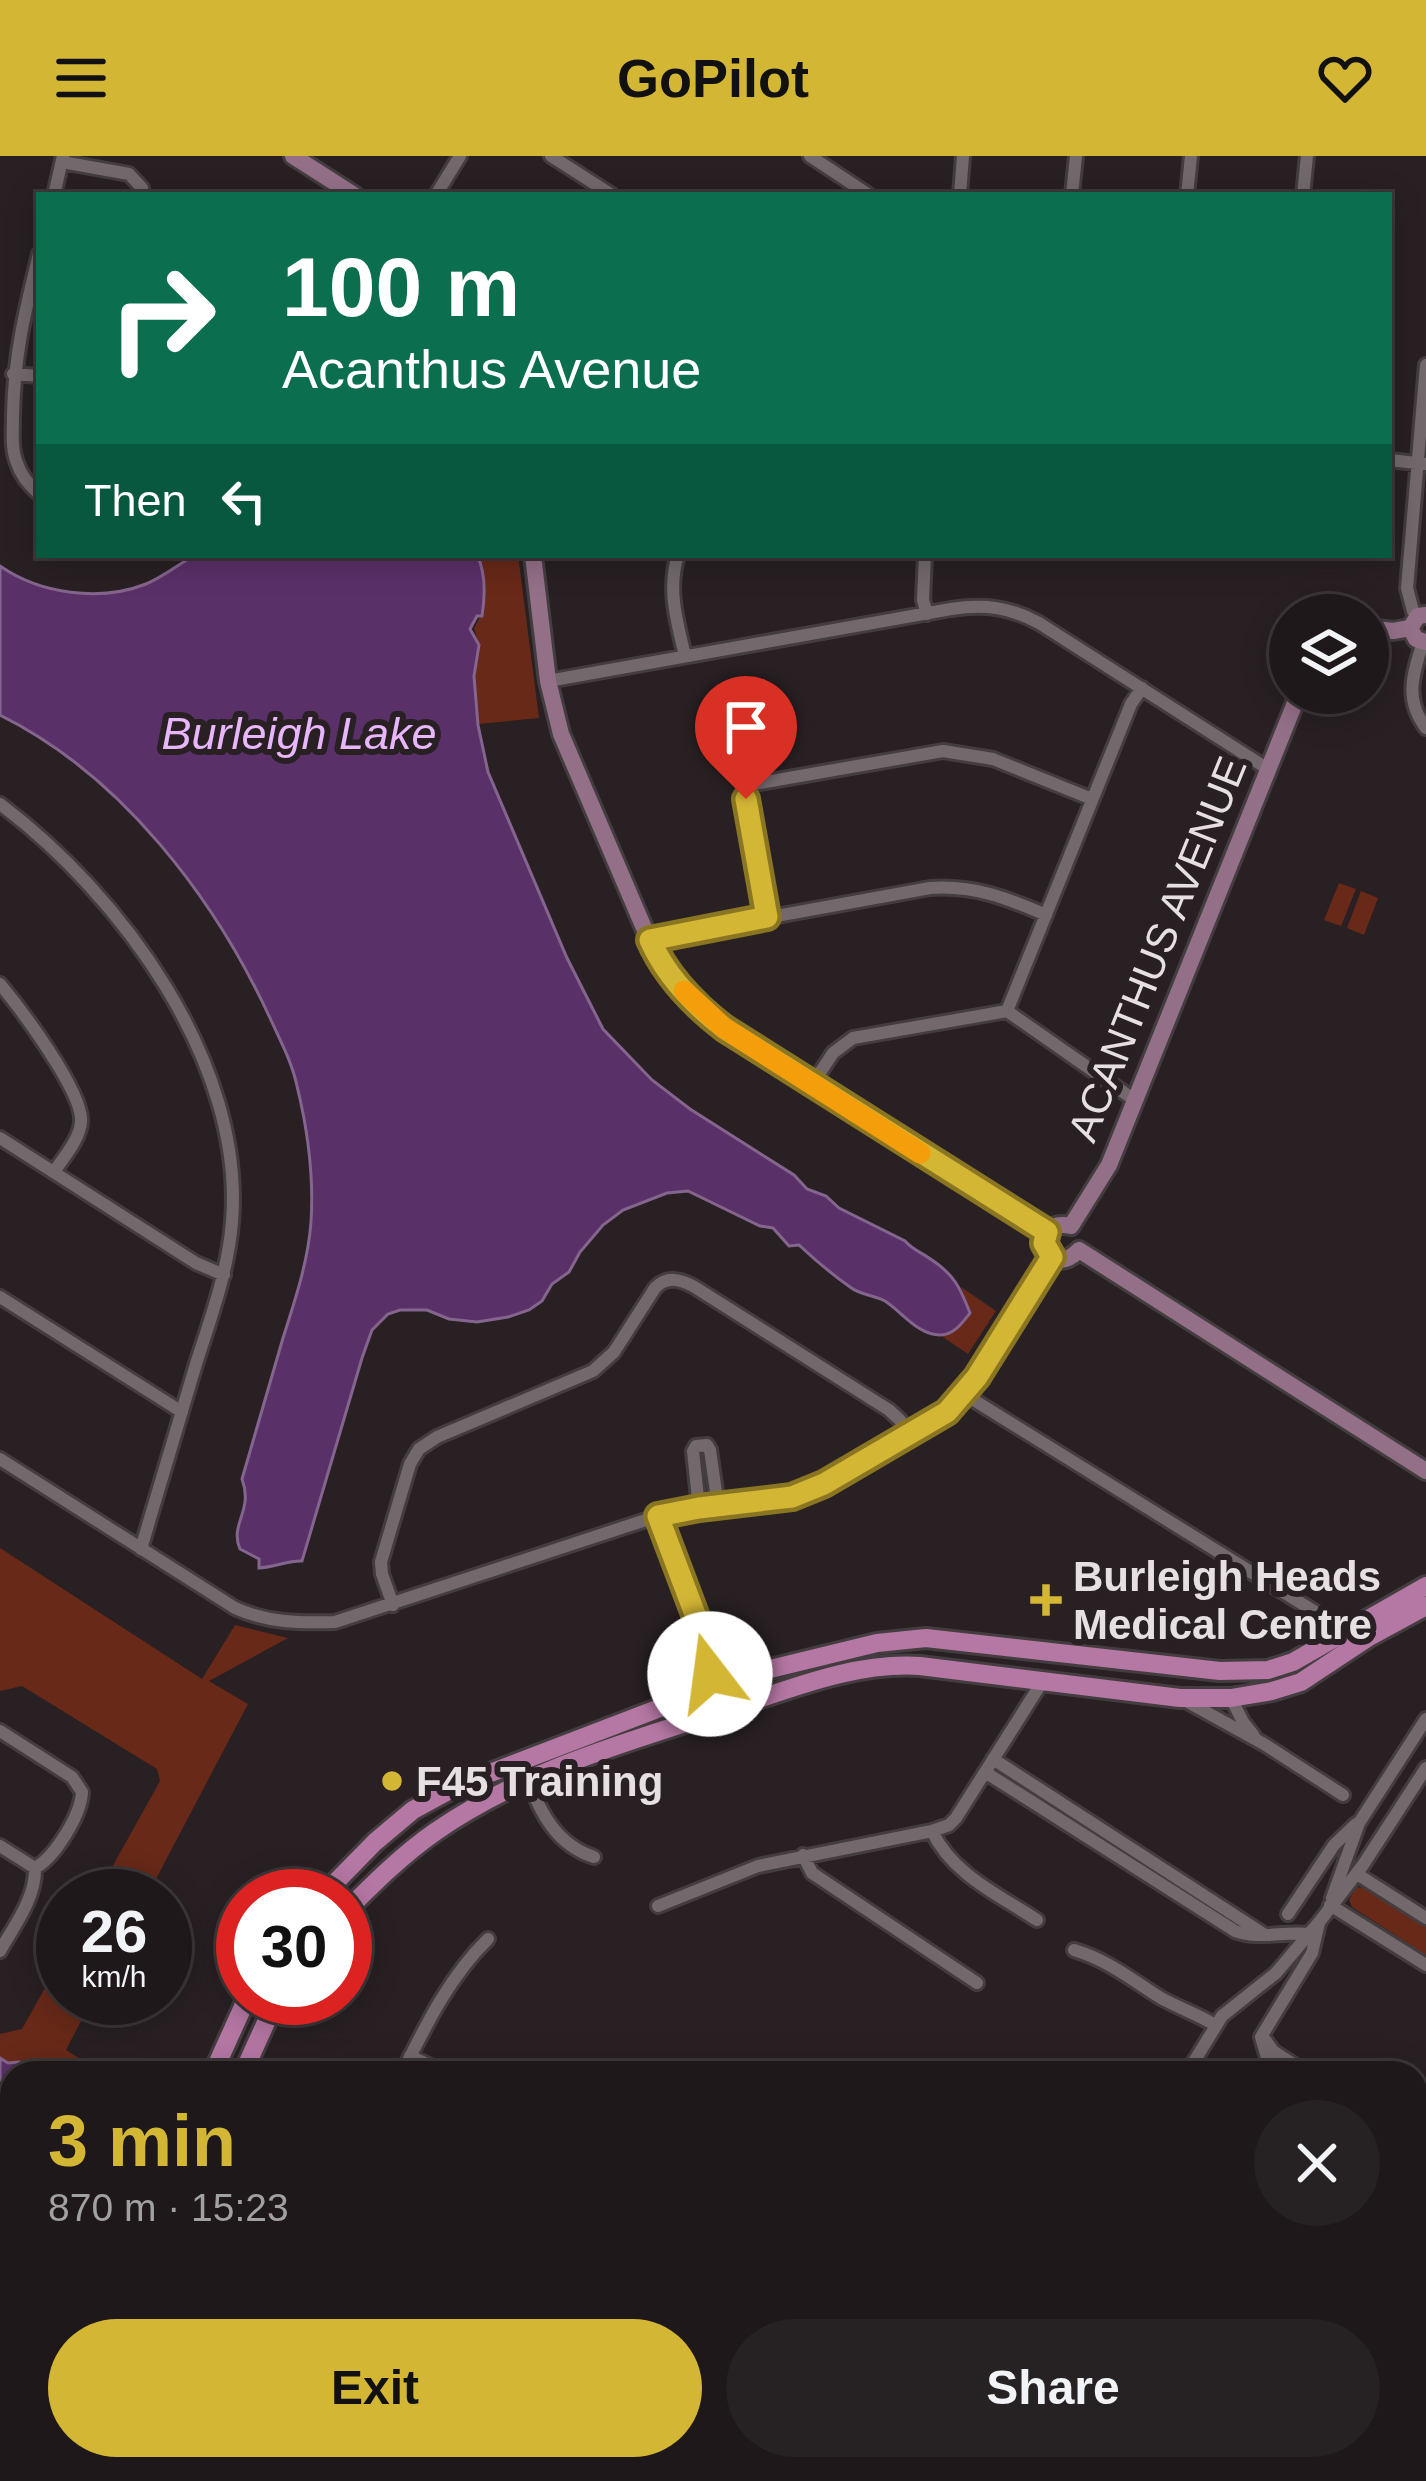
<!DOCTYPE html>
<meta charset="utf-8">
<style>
body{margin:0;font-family:Helvetica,sans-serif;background:#262123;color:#f1f3f6;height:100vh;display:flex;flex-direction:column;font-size:45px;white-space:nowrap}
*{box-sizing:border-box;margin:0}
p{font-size:39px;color:#a1a0a2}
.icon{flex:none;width:66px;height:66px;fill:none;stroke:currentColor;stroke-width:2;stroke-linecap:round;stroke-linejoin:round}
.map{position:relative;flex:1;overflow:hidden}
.details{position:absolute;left:0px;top:1905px;width:1428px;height:420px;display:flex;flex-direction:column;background:#1e181a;border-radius:36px 36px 0 0;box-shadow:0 6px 30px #0003,0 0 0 3px #3c3739}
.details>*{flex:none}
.banner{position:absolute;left:36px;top:36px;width:1356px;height:366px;border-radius:0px;box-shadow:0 6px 30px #0003,0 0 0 3px #3c3739;background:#0b6e4f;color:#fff;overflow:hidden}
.tools{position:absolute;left:1269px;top:438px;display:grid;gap:24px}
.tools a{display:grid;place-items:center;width:120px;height:120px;border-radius:50%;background:#1e181a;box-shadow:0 6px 30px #0003,0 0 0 3px #3c3739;font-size:60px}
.speed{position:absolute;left:36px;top:1713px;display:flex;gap:24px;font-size:60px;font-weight:700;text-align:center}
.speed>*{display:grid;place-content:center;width:156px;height:156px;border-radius:50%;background:#1e181a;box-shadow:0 6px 30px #0003,0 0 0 3px #3c3739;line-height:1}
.speed small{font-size:30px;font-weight:400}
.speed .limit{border:18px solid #d22;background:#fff;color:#111}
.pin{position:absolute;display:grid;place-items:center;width:102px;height:102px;color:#fff;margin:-123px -51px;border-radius:50% 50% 50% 0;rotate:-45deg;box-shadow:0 0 12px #0007}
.pin .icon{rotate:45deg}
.me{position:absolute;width:132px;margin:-66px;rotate:345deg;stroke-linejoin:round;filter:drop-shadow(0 0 9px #0008)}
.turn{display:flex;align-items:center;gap:42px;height:252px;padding:0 48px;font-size:54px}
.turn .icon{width:156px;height:156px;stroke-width:2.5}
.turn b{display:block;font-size:84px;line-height:102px}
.then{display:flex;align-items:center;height:114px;padding:0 48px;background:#0003;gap:24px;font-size:45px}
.round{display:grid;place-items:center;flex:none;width:126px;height:126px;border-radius:63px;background:#262123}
.summary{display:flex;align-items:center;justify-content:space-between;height:204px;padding:0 48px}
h1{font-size:72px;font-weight:800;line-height:90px;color:#d4b635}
.button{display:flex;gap:24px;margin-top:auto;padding:24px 48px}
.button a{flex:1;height:138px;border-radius:72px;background:#d4b635;color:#111;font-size:48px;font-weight:800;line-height:138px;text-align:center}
.button a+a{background:#262123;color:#f1f3f6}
header{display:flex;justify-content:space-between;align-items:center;height:156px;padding:0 48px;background:#d4b635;color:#111;font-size:54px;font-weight:800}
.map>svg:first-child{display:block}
</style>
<header><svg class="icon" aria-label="menu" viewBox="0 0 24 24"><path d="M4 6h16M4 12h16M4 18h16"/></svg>GoPilot<svg class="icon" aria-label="heart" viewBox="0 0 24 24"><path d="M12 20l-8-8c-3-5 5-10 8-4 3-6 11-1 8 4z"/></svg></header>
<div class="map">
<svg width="1426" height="2325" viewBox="0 0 1426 2325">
<rect width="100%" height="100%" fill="#282023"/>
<path fill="#682918" d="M477,399H518L539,562L479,568L474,520L479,489L474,472C488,452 487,422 477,399Z
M1339,727L1356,733L1341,770L1324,764Z
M1361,735L1378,742L1364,779L1347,772Z
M961,1131L996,1155L968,1198L940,1179L953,1176L970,1158Z
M0,1392L202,1523L235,1469L288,1482L209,1525L248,1548L147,1740H96L160,1625L157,1613L22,1530L0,1535Z
M1356,1731L1368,1732L1426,1770V1799L1352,1751L1349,1744Z
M63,1800V1842H93L66,1894L103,1917H12V1992L0,1972V1878L22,1873Z"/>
<path fill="#8c4330" d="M1416,2227L1426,2230V2325H513L521,2313H1416Z"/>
<path fill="#5a3069" stroke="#84658d" stroke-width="3" d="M195,399H477C486,417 485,441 482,460H477L470,473L479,489L474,520L478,569L488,616L567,802L603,873L652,924L690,953L794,1019L807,1033L826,1040L839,1052L905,1085C912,1093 920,1096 929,1102C954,1118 960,1131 970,1157C962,1167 954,1179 940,1179C918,1179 902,1156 885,1145C874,1139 860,1139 850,1131C833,1119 815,1104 799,1089L789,1090L773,1072L760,1070L688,1035L667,1037L623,1054L603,1069L580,1096L569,1116L552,1128L542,1145L529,1154L508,1161L477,1166L449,1163L427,1154H400L388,1158L372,1174L362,1202L302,1405C291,1404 274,1411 259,1412V1403L240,1393C229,1368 254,1355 242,1323C256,1276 269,1229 283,1182C295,1144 308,1106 311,1066C314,1020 308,975 297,930C292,906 280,884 270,862C214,741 121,619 0,559V410C40,438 100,446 146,428C163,421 179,408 195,399Z
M0,1902L8,1907L19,1906L49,1917H12V1963L0,1953Z"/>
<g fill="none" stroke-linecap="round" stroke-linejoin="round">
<g stroke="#443d3f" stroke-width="18">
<path id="street" d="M551,0L612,39
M810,0L869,39
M62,6L129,18L142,32
M54,39L63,0
M436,39L460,0
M960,39L963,0
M1072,39L1076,0
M1187,39L1191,0
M1303,39L1307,0
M39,98C25,155 14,200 13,260C13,275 11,293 17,307C21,320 30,330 39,338
M13,218L39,220
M1389,304L1426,308
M678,399C667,433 677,466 685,500
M925,399L923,444L927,458
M1418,460L1413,455L1407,432L1426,209
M1423,486C1413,518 1404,543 1426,572
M548,525L951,453C984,448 1010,451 1039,467L1268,613
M0,648C121,739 245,907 232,1066C228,1115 211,1161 196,1208C178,1269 159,1331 141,1393
M767,761L746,643L747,634L754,628L943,595L993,603L1092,643
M650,783L930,732C974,729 1007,742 1046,759
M0,828C20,852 84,937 81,966C80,983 63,1002 54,1016
M1007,855L1136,945
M812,929L833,897L853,882L1007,855L1131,548L1142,532
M0,982L196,1107L224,1119
M0,1141L182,1256
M964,1238L1346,1475
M0,1303L235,1452C268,1467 300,1467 335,1466L658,1360L699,1352L792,1341L824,1328L947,1256L977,1221L1052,1101
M699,1352L693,1295L696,1290L707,1289L710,1294L718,1350
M658,1360L696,1463L707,1490L722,1512L746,1519
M393,1449L382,1418L381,1406L410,1308L419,1293L437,1281L593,1215L614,1196L655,1132C667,1120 679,1123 693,1130L889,1254L900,1264L908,1279
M695,1536C708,1522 713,1516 707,1497
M1231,1542L1243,1566L1254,1580
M1186,1545L1264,1588L1343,1639
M0,1575L72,1621L82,1636C81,1659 55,1701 35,1712
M993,1603L1262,1777
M985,1616L1235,1775C1258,1784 1284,1775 1309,1778
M528,1624C541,1658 557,1689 594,1701
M932,1675C952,1718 999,1739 1037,1764
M0,1690L35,1712C36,1742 14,1770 0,1795
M803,1699L812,1717L977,1827
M1357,1718L1426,1762
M1332,1742L1359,1667L1426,1563
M1330,1749L1426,1809
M658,1750L758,1710L932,1675L949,1669L956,1662L1044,1523
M1288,1758L1334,1689L1356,1668
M1074,1794C1108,1804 1132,1824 1161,1842C1179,1852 1197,1858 1215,1869
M1266,1885L1273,1895L1307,1917
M410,1900L445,1917
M402,1917C426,1869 450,1820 488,1783
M1187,1917L1222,1860L1276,1817L1320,1765L1363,1709L1426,1612
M1283,1917L1268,1905L1261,1881L1312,1797L1319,1767
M1416,1987L1426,1993
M1416,2003L1426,2009
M1416,2100L1426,2106
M138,2313L157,2325
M408,2313L427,2325
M493,2325L500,2313"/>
</g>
<g stroke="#443d3f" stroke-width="22">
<path id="secondary" d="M293,0L354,39
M533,399L548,525L561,578L644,772C664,812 688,844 724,872L1047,1076
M1426,459L1418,460L1410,472L1416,483L1426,486
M1368,472L1393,475L1410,472
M1071,1070L1109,1009L1299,537
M1071,1070C1025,1061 1046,1128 1079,1094
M1079,1094L1426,1315
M0,1981L12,2000
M0,2007L12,2029"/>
</g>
<g stroke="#443d3f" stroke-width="24">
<path id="primary" d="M322,1740L375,1686L413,1654L459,1629L746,1519L877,1487L926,1482L1220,1515L1268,1514L1293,1506L1426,1430
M345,1756C373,1728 402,1699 435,1676C524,1614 630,1585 732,1552C793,1532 855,1506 920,1510L1180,1542H1231L1272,1535L1301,1526L1369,1481L1426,1450
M213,1917L247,1842
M243,1917L277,1842
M19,2325L26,2313
M49,2325L56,2313"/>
</g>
<use href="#street" stroke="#73696c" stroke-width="12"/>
<use href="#secondary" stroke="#947088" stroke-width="16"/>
<use href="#primary" stroke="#b577a4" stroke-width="18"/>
</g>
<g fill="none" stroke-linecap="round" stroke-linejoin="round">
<g stroke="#8a7622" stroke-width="30">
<path id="route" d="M710,1518L707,1490L658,1360L699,1352L792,1341L824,1328L947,1256L977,1221L1052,1101L1044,1087L1047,1076L724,872C693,848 666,820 650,784L767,761L746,643"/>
</g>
<use href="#route" stroke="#d4b635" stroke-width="21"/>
<path stroke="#f59e0b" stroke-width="21" d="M684,835L724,872L920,997"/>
</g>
<g fill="#d4b635" stroke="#282023" stroke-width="4.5">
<path d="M1040 1426h12v12h12v12h-12v12h-12v-12h-12v-12h12z"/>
<circle cx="392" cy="1625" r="12"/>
</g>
<g text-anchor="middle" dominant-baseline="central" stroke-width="12" stroke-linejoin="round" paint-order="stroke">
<g font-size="42" fill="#e6e0e2" stroke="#282023">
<text transform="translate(1157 793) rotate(-68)">ACANTHUS AVENUE</text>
</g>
<g font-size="42" font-weight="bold" fill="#e6e0e2" stroke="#282023" text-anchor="start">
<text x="1073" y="1420">Burleigh Heads<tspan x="1073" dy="48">Medical Centre</tspan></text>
<text x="416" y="1625">F45 Training</text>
</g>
<g font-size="45" font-style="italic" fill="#e8b6fa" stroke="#282023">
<text x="299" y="577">Burleigh Lake</text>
</g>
</g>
</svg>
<div class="tools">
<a><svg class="icon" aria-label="layers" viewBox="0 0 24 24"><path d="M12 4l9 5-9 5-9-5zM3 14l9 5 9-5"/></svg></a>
</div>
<div class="speed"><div>26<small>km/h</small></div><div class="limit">30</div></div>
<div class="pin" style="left:746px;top:643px;background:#d93025"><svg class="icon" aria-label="arrive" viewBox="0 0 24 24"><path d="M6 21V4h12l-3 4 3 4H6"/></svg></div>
<svg class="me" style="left:710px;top:1518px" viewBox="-20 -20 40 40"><circle r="19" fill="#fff"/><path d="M0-13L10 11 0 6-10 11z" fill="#d4b635"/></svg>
<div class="banner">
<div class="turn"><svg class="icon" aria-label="right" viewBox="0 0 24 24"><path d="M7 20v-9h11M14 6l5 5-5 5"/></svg><div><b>100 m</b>Acanthus Avenue</div></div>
<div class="then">Then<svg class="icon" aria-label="left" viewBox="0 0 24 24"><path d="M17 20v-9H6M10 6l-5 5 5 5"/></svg></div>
</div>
<section class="details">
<div class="summary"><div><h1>3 min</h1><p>870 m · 15:23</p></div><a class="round"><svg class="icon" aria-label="close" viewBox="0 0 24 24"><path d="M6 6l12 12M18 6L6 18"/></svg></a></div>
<div class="button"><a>Exit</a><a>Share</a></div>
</section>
</div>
